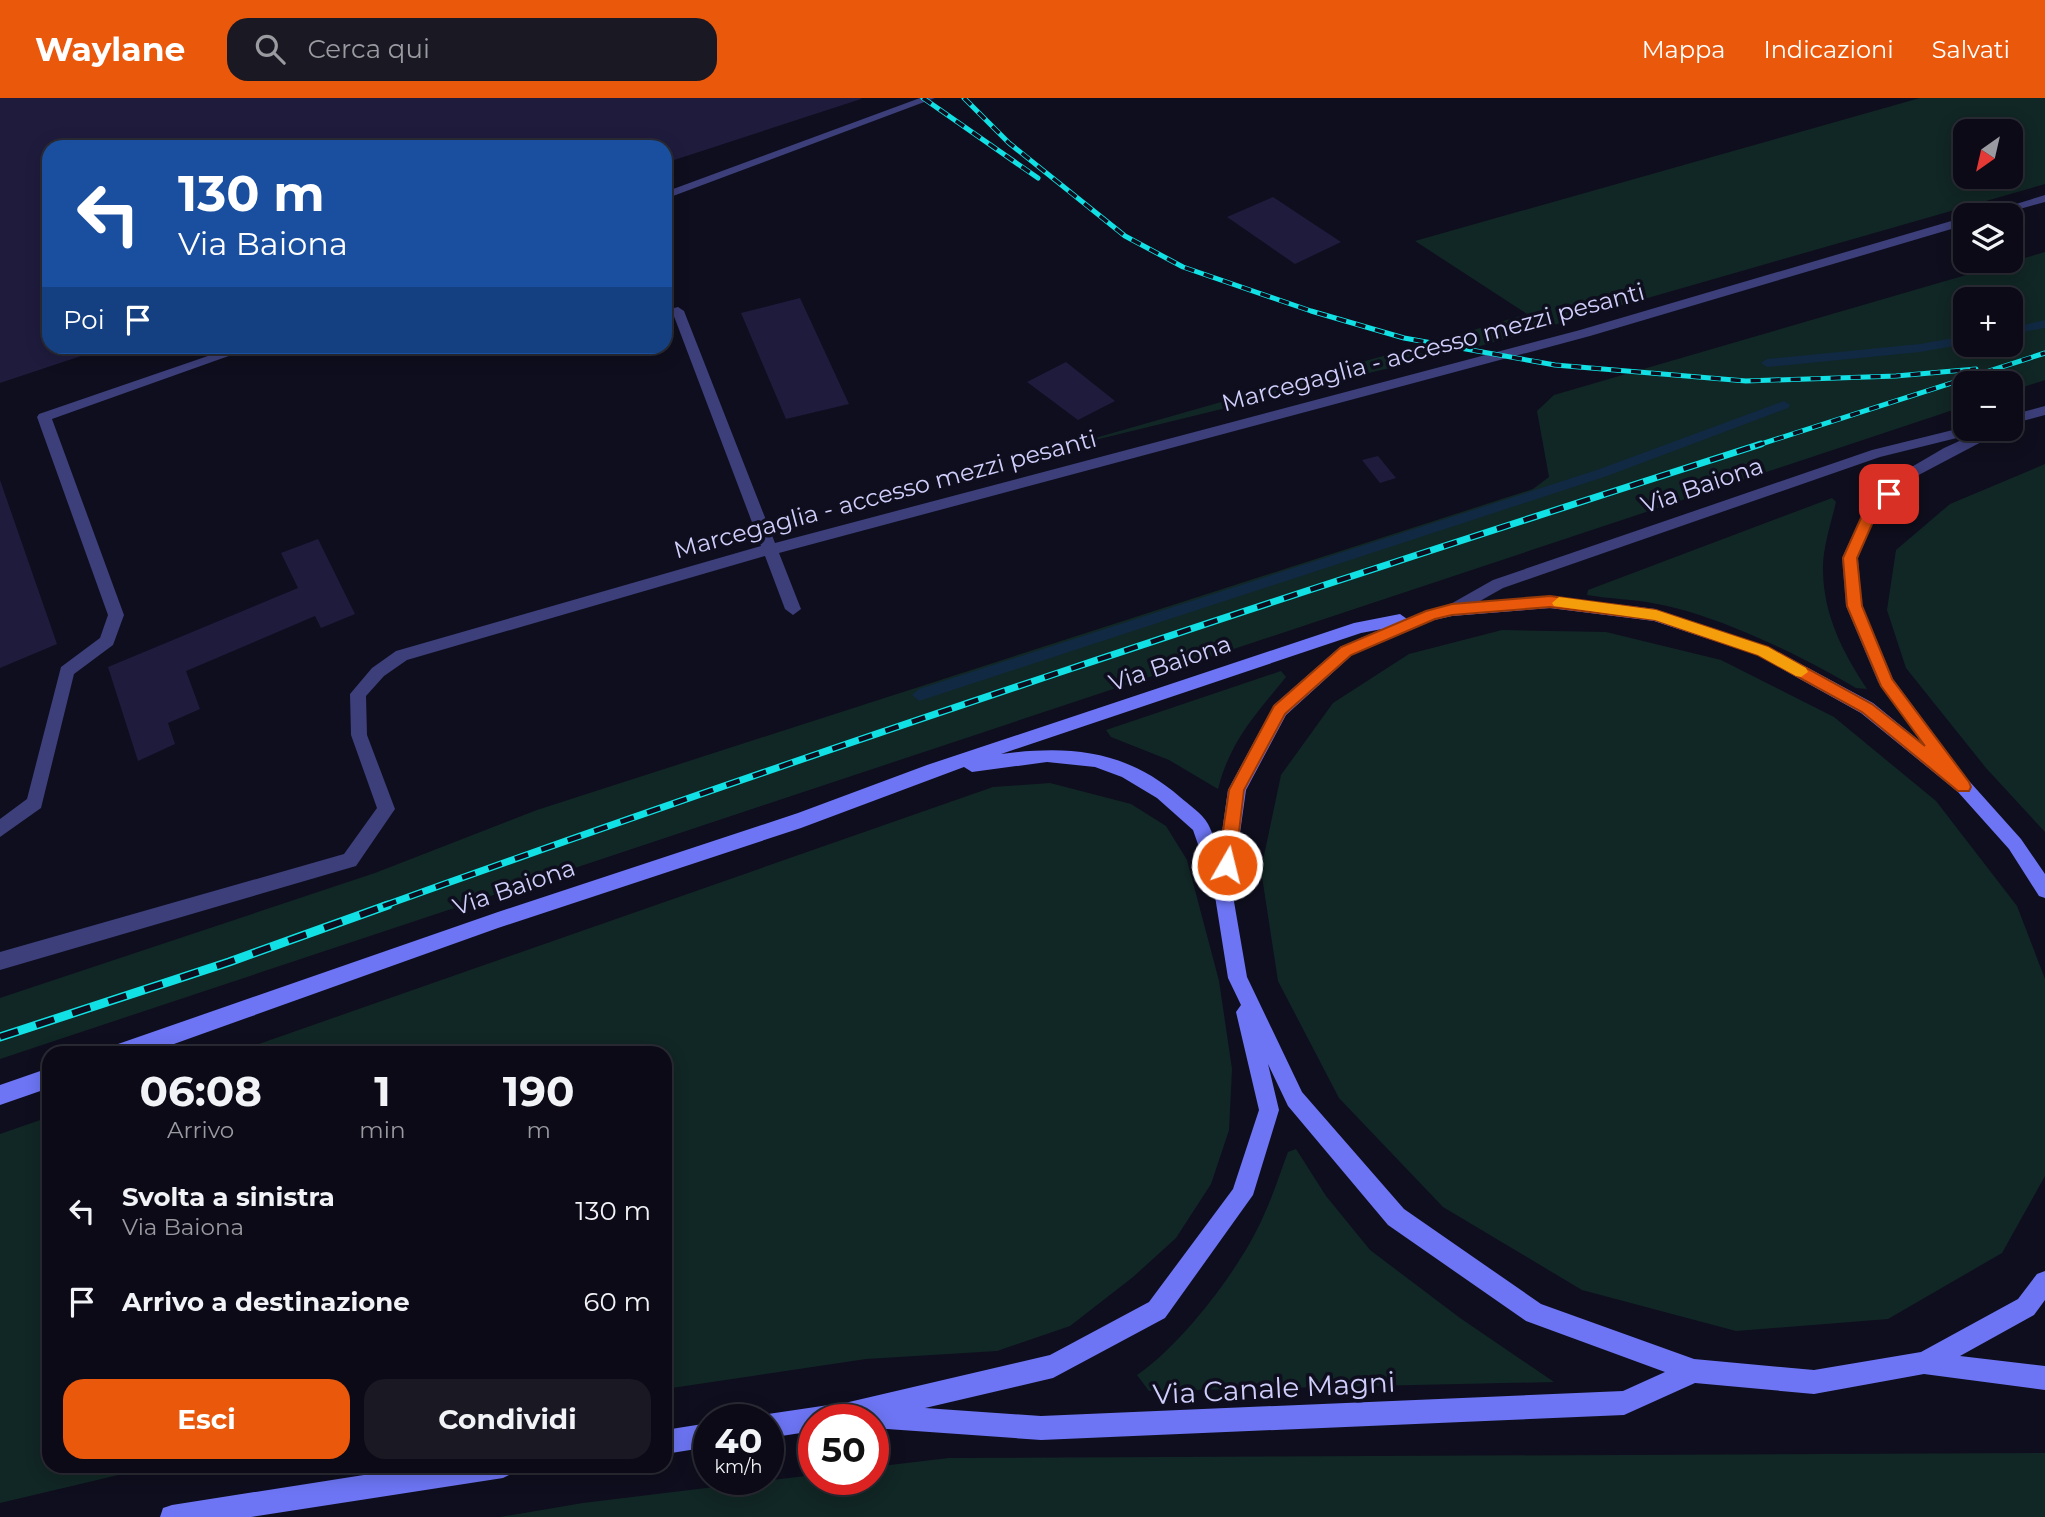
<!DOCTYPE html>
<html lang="it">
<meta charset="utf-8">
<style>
body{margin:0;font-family:Montserrat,sans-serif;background:#191823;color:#f1f3f6;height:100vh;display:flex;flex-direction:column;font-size:26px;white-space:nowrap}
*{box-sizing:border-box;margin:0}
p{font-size:23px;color:#9a9aa1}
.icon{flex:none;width:38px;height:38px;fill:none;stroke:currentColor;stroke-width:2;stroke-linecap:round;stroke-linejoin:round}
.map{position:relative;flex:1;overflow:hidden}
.drawer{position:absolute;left:42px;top:948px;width:630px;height:427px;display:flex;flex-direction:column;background:#0b0a16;border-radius:21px;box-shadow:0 4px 18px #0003,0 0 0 2px #2b2b35}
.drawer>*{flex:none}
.hud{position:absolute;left:42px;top:42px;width:630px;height:214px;border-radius:21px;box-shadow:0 4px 18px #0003,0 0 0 2px #2b2b35;background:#1a4fa0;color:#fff;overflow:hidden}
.needle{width:46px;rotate:214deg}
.tools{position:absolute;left:1953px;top:21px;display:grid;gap:14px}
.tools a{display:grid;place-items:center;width:70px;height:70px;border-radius:14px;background:#0b0a16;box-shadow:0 4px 18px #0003,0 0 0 2px #2b2b35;font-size:35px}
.speed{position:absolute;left:693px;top:1306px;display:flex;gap:14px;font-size:35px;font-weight:700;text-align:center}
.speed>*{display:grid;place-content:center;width:91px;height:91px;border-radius:50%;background:#0b0a16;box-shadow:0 4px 18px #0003,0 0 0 2px #2b2b35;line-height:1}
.speed small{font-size:18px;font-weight:400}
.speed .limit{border:10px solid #d22;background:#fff;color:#111}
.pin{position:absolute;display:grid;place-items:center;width:60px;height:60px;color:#fff;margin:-30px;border-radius:14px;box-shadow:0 4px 10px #0006}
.me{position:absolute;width:77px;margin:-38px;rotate:8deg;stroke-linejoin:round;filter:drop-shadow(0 0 5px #0008)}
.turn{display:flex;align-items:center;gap:24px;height:147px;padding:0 21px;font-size:32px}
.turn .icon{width:91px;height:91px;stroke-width:2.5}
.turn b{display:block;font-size:49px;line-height:60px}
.then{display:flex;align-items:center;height:66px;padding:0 21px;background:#0003;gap:14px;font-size:26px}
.eta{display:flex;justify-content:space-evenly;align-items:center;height:119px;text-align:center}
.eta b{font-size:42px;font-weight:700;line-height:49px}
.button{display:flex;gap:14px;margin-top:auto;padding:14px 21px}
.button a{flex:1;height:80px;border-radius:21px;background:#ea580c;color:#fff;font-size:28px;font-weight:700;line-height:80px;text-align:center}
.button a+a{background:#191823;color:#f1f3f6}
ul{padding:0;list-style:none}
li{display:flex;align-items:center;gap:21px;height:91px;padding:0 21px}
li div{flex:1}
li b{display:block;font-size:26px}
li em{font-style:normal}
header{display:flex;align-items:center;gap:42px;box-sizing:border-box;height:98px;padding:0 35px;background:#ea580c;color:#fff}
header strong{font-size:33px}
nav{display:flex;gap:38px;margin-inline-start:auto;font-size:24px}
.search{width:490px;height:63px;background:#191823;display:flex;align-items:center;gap:18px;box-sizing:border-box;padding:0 24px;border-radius:21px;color:#9a9aa1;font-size:26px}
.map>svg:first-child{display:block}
</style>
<header>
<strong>Waylane</strong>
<div class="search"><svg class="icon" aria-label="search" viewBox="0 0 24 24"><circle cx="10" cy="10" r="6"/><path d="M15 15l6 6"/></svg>Cerca qui</div>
<nav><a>Mappa</a><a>Indicazioni</a><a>Salvati</a></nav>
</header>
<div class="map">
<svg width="2045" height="1419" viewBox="0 0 2045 1419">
<rect width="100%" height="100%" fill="#0f0e1e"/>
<path fill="#112725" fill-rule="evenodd" d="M1920,0H2045V86L1480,248L1447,240L1527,216L1415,143ZM2011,33V79H1965V33Z
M2045,154V282L2011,293V285H1965V308L0,961V900L375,775L537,712L1533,391L1549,379L1537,313L1554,297ZM1965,201H2011V247H1965Z
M1404,252L1438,258L1046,354Z
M2045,366V734L1986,670L1906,570L1887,512L1896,452L1950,406Z
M1832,400L1836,404C1831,426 1822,451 1823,474C1824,518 1843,555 1867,591L1856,590C1802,558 1718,517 1657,506C1634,501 1610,501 1587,497L1588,492Z
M1502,532L1606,534L1721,562L1834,619L1936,703L2017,808L2045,881V1078L2002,1155L1888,1221L1736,1233L1582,1192L1443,1109L1339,1000L1278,883L1261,772L1281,677L1333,605L1409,556Z
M1281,573L1286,579C1256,616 1230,643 1218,691L1169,662L1111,639L1106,632Z
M1050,685L1131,706L1166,728L1187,762L1219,883L1232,971L1229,1032L1211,1086L1176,1140L1133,1179L1070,1228L997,1253L866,1261L665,1291V956L233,955L993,689Z
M49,1019V1368L152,1369L0,1405V1036Z
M1296,1051L1326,1098L1370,1152L1460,1220L1554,1284L1149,1293L1137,1277C1182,1247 1242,1168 1263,1119C1273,1098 1280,1075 1288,1054Z
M2045,1355V1419H500L583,1405L814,1377V1381H873V1369L949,1360Z"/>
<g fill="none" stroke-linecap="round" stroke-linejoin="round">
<path fill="#112943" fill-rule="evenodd" d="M2045,222V230L2011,236V230Z
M1965,238V246L1920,254L1767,269L1761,265L1767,261L1920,246Z
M1784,303L1790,307L1788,310L1607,378L919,603L912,597L919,591L1597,372Z"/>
</g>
<path fill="#1f1b3d" d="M0,0H861V1L665,65V49H49V248L108,249L0,285Z
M1273,99L1341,144L1295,166L1227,119Z
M800,200L849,306L786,321L741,215Z
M1066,264L1115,303L1078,322L1027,284Z
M1378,358L1396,380L1380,385L1362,362Z
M0,382L57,546L0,570Z
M318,441L355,516L321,530L315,518L186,573L200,611L168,625L175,646L138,663L108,569L298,490L281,455Z"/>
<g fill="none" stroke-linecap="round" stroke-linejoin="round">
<path fill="#3c3f7a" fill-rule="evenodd" d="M920,0H935L665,101V94Z
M2045,97V104L1998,117H1980Z
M1965,119V127L1590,238L779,455L801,511L793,517L785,511L765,458L407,562L384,578L366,598L367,637L395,711L356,768L0,872V854L344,756L377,710L351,637L350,596L372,570L396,553L761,448L672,213L674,210L678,209L684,213L775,445L1580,232Z
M237,248H257L52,321L124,517L113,547L74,576L41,710L0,739V721L27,701L61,569L100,540L108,517L37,319L39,316Z"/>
<path fill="#3c3f7a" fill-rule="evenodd" d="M2045,308V317L2011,326V317Z
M1965,329L1983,331L1981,333L2006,331L1913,380L1876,417L1858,460L1862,508L1893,581L1965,678L1968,683L1965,688L1959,690L1953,688L1878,584L1846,508L1842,460L1865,410L1903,374L1944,350L1977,335L1880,359L1503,490L1457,516H1447L1444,512L1447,508L1493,482L1872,352Z"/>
<path fill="#6d75f4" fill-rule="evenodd" d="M1550,498L1655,511L1769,549L1873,605L1970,684L2021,741L2045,776V800L2039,798L2009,751L1958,694L1861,615L1757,557L1654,523L1550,510L1452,518L1434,522L1352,557L1286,617L1246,692L1232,792L1247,879L1302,994L1404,1111L1541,1206L1694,1261L1814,1272L1921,1254L2018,1201L2037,1176L2045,1173V1202L2034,1217L1960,1258L2045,1268V1292L1924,1276L1814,1296L1695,1285L1624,1317L1041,1342L873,1330V1321H814V1333L768,1340V1321H759L768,1316L849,1304L1050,1257L1149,1204L1233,1091L1259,1012L1236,914L1241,907L1228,880L1214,792L1193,732L1157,700L1122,679L1095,669L1047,664L972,674L964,669L801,730L498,830L146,956H108L111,949L118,946L498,814L798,715L927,667L1354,525L1400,516L1407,521L1452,506ZM1382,531L1340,549L1274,607L1228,692L1219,756C1215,746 1213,735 1208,726C1202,715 1189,707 1180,699C1126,652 1070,647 1001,656L1361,535ZM1268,966L1288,1008L1388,1127L1526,1223L1665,1274L1623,1293L1041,1318L925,1310L1053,1280L1165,1220L1253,1097L1279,1012Z
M49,970V990L0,1007V987Z
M709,1325V1349L665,1356V1332Z
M421,1368H515L511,1376L503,1380L251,1419H160L163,1410L172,1407Z"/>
<g stroke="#11e1e4" stroke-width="5">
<path id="rail-far2" d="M923,0L1038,80
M964,0L1009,45L1125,138L1183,169L1311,213L1404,240L1555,267L1746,283L1896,278L1976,271
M1755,348L2045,255"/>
</g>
<g stroke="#11e1e4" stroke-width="7">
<path id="rail-far1" d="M383,808C839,644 1299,494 1761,346"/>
</g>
<g stroke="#11e1e4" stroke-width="9">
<path id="rail" d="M0,939L229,864L388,807"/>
</g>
<use href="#rail-far2" stroke="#0f0e1e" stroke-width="3.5" stroke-dasharray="10" stroke-linecap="butt"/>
<use href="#rail-far1" stroke="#0f0e1e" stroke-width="4.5" stroke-dasharray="14" stroke-linecap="butt"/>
<use href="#rail" stroke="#0f0e1e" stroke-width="6" stroke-dasharray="19" stroke-linecap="butt"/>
</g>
<path fill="#ea580c" stroke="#983908" stroke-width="2" d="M1889,391L1895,396L1876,417L1857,460L1862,508L1892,581L1969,684L1971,689L1969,693H1958L1862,614L1758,557L1655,522L1550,509L1452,517L1435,521L1351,557L1285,616L1244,692L1235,767L1232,772L1227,774L1221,772L1218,767L1229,692L1274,608L1341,549L1426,513L1452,506L1550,498L1656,512L1768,549L1872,606L1925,648L1881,588L1847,508L1843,460L1865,411Z"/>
<path fill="#f59e0b" d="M1559,499L1656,512L1768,549L1806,570L1808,574L1801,579L1796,578L1758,557L1655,522L1554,508L1552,505Z"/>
<g text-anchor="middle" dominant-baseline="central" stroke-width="7" stroke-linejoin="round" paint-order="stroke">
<g font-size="24" fill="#d0cefb" stroke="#0f0e1e">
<text transform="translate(1433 249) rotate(-15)">Marcegaglia - accesso mezzi pesanti</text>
<text transform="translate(1702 387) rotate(-19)">Via Baiona</text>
<text transform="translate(885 396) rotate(-15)">Marcegaglia - accesso mezzi pesanti</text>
<text transform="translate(1170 565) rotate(-19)">Via Baiona</text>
<text transform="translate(514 789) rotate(-19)">Via Baiona</text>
</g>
<g font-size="28" fill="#d0cefb" stroke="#0f0e1e">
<text transform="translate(1274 1290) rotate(-3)">Via Canale Magni</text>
</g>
</g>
</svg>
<div class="tools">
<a><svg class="needle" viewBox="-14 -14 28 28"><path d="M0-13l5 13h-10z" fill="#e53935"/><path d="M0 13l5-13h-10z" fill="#9a9aa1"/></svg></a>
<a><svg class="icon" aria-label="layers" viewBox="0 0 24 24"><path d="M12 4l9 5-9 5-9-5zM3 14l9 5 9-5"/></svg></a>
<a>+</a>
<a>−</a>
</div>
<div class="speed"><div>40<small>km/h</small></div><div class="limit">50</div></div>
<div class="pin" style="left:1889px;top:396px;background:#d93025"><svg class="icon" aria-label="arrive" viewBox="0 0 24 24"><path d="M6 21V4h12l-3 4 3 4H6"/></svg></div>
<svg class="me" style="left:1227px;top:767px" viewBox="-20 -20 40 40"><circle r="17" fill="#ea580c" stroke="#fff" stroke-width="3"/><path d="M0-11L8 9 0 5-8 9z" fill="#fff"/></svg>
<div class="hud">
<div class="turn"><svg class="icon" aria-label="left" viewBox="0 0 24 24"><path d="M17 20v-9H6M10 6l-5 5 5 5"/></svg><div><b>130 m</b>Via Baiona</div></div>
<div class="then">Poi<svg class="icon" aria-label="arrive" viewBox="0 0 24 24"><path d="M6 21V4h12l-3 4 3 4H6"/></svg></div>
</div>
<section class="drawer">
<div class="eta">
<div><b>06:08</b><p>Arrivo</p></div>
<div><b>1</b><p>min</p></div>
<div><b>190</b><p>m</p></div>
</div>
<ul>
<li><svg class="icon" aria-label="left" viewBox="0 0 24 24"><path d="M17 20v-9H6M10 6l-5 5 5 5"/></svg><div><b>Svolta a sinistra</b><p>Via Baiona</p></div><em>130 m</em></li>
<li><svg class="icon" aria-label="arrive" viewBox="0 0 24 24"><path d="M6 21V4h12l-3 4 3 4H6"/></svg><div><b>Arrivo a destinazione</b></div><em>60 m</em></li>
</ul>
<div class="button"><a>Esci</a><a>Condividi</a></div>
</section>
</div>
